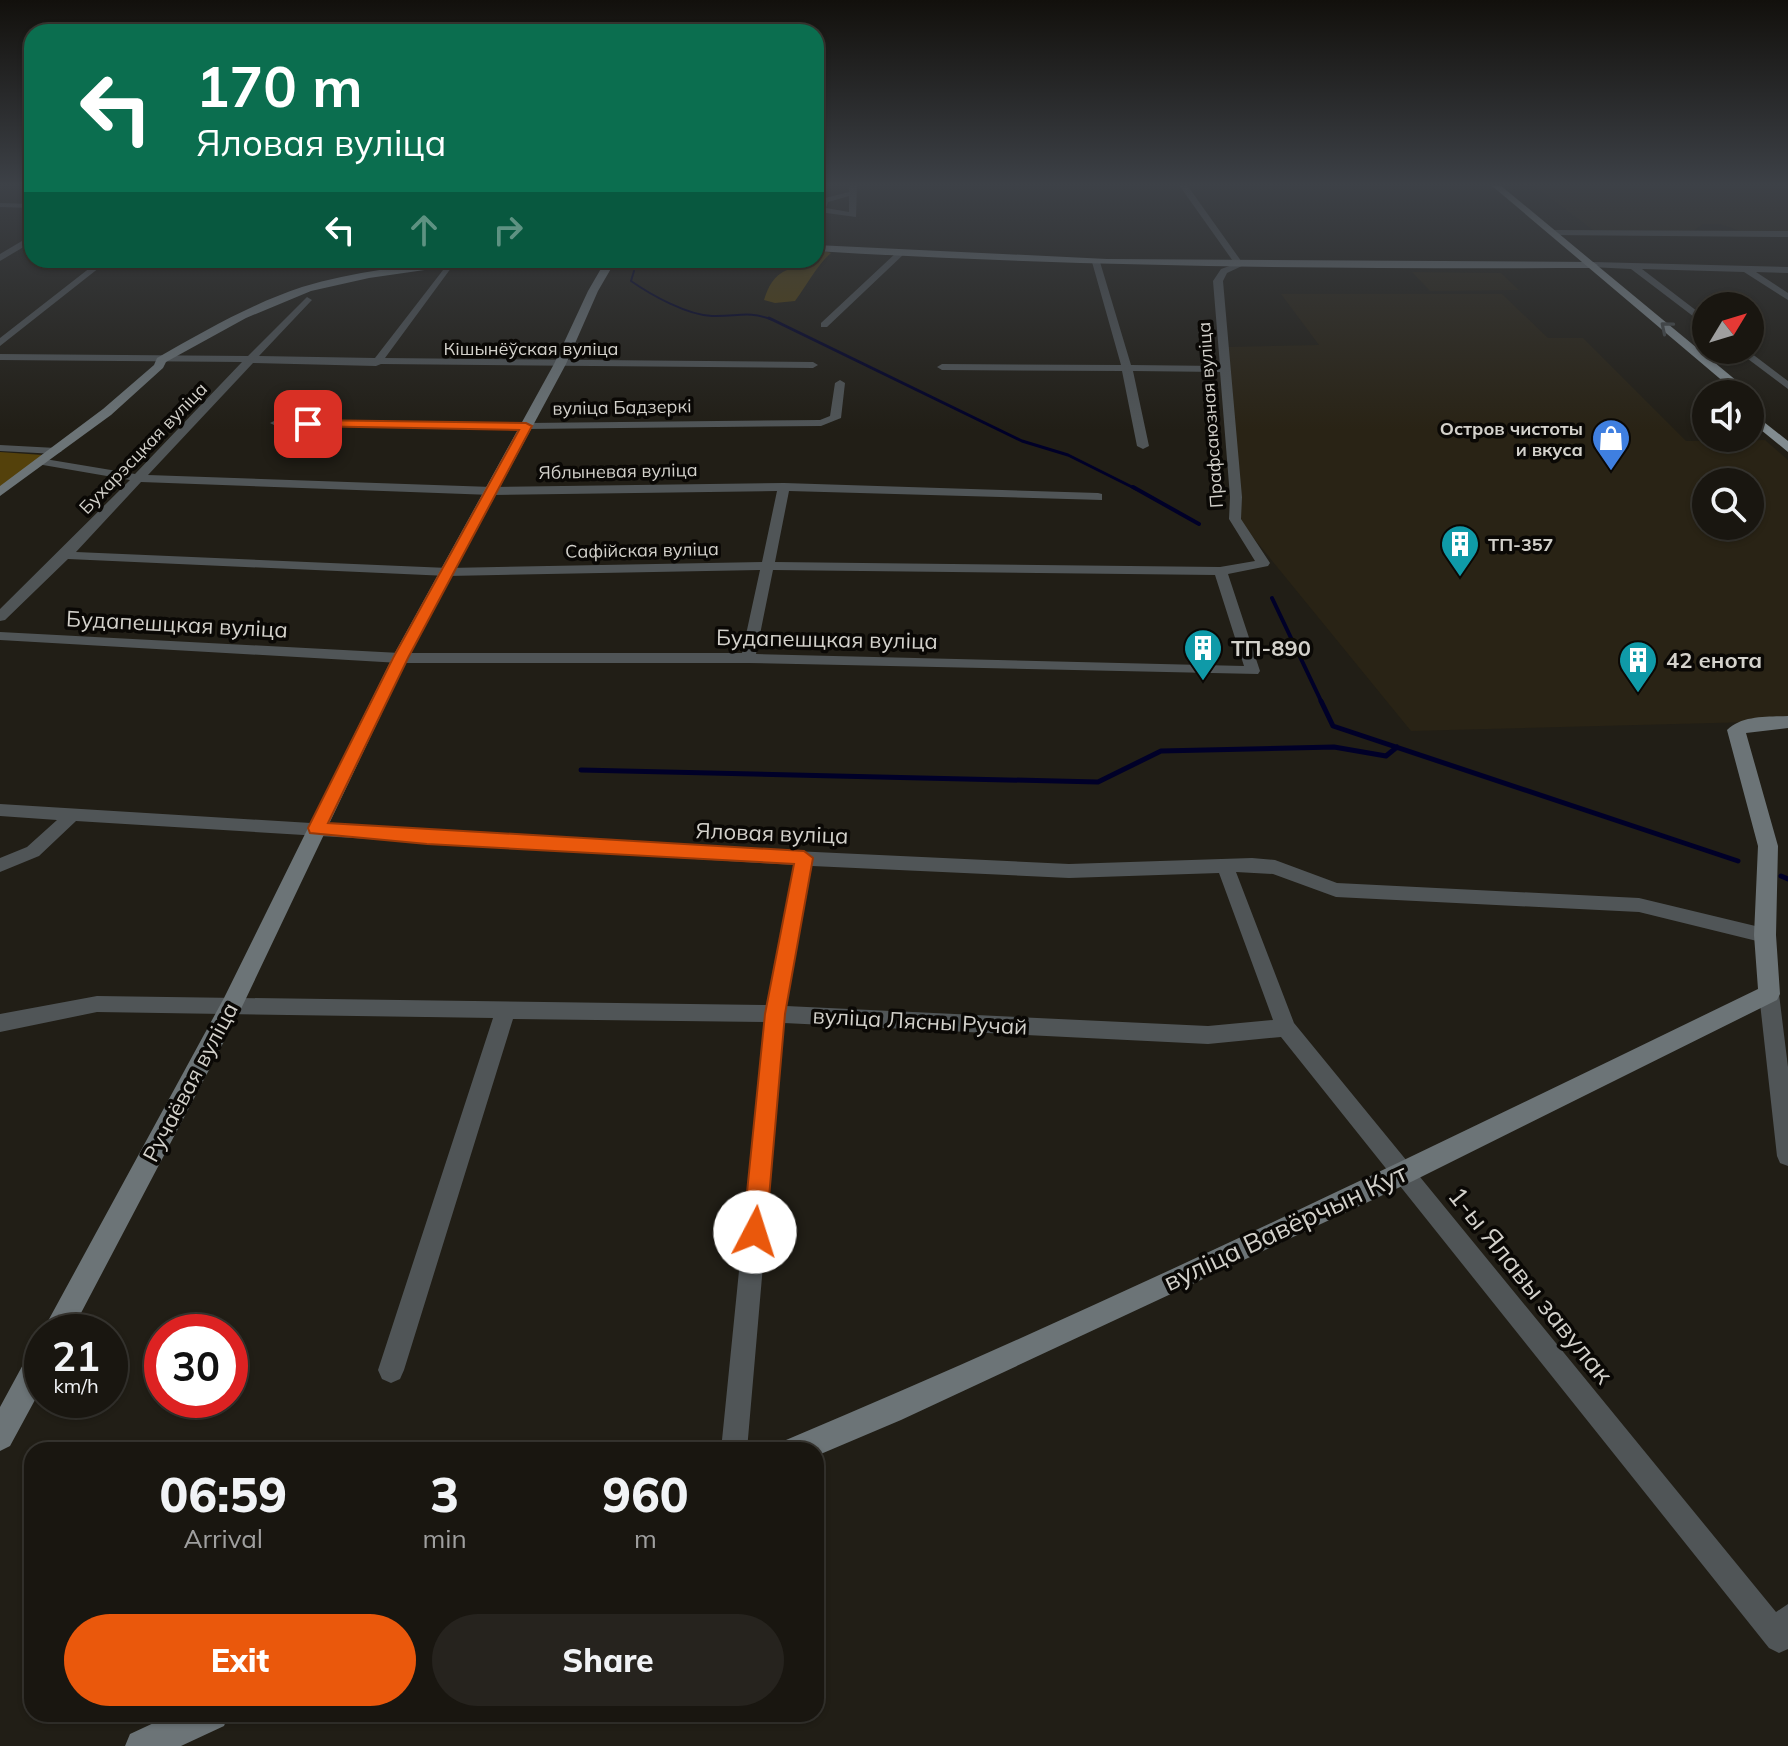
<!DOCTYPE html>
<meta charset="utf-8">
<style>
body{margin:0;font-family:Mulish,sans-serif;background:#26231e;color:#f1f3f6;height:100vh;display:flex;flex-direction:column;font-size:30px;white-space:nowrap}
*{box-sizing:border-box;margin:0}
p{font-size:26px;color:#9f9f9f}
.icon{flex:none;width:44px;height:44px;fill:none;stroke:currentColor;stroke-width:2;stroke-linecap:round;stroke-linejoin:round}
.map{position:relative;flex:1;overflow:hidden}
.details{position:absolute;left:24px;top:1442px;width:800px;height:280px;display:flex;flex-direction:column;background:#191610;border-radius:24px;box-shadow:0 2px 6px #0004,0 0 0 2px #373530}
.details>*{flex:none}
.top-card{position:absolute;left:24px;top:24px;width:800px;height:244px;border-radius:24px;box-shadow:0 2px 6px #0004,0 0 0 2px #373530;background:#0b6e4f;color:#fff;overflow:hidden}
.needle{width:52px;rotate:52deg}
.fabs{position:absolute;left:1692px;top:292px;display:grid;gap:16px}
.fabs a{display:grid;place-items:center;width:72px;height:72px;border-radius:50%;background:#191610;box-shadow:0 2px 6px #0004,0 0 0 2px #373530;font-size:40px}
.speed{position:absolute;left:24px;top:1314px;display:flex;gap:16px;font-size:40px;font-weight:700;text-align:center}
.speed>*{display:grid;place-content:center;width:104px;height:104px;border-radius:50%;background:#191610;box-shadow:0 2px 6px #0004,0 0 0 2px #373530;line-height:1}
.speed small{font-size:20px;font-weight:400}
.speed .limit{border:12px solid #d22;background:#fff;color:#111}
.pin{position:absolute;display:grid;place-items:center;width:68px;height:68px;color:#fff;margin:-34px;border-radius:16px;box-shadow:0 4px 12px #0006}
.me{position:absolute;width:88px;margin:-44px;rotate:5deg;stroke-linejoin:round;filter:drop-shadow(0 0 6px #0008)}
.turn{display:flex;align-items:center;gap:28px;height:168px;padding:0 40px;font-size:36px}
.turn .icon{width:104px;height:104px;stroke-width:2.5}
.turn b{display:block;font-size:56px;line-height:68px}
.lanes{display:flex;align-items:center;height:76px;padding:0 40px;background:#0003;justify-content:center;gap:40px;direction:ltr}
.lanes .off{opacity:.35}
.eta{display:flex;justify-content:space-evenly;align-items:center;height:136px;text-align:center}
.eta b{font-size:48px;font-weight:800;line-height:56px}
.primary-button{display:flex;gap:16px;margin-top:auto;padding:16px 40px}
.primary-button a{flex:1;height:92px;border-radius:48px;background:#ea580c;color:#fff;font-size:32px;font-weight:800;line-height:92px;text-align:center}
.primary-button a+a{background:#26231e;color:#f1f3f6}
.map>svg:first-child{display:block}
</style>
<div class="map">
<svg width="1788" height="1746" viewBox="0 0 1788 1746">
<rect width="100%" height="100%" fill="#211e16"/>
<path fill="#292315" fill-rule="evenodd" d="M1533,185H1788V232L1740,231L1720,224H1703L1693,231L1593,230Z
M1412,272L1501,273L1519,290L1430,291Z
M1281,294H1502L1548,338H1583L1686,441L1765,440L1788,460V721L1411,731L1234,514L1226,347L1319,345ZM1706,482H1750V526H1706Z"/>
<path fill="#54410b" d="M816,249L831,253C817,265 807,285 795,301L775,303L764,300C768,287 774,275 787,270L790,260H816Z
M0,452L43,455L0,487Z"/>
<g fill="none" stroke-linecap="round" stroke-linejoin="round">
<path stroke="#000028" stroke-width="2" d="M640,266L645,260
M634,271L631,281C651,295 687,315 712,316C737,317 748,310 773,320"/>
<path stroke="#000028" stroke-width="3" d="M769,318L1022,441L1068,455L1136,489"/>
<path stroke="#000028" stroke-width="4" d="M1133,487L1199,524
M1272,598L1322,703"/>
<path stroke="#000028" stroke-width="5" d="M1321,701L1333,726L1738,861
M581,770L1098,782L1161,751L1334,747L1386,756L1397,747
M1781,876L1788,879"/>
<path fill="#505557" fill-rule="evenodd" d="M849,185H857L856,217L819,212L821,199L849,192ZM849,196V212L826,208L828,202Z
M1179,185H1187L1244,265L1227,273L1223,281L1242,497L1241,519L1270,563L1268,566L1228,574L1260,671L1258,674L748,663H400L0,640V632L400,653H742L760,570L448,576L68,559L5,620L0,621V609L130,480L43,465L39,464V458L135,474L242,362L0,360V354L248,356L307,297L312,300L310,302L259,356L375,358L450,261L454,264L385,358L813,362L818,365L813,368L381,364L376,366L253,363L148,475L492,487L784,483L1098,493L1102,494V500L789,491L775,562L1220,567L1255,561L1229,519L1230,497L1220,372L1133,371L1149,446L1143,449L1137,446L1122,371L942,370L937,367L942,364L1121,365L1092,262L1096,259L1100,262L1131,365L1220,366L1213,281L1221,269L1235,264ZM141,482L492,495L777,491L762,562L448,568L76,552ZM773,570L1215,575L1244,666L756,654Z
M0,203L32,204V208L0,207Z
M1553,230L1788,231V237L1550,235Z
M32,235V242L0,261V254Z
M897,252L904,254L827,327H821V323Z
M100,260H109L0,346V338Z
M1593,262L1788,267V273L1756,272L1788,293V300L1744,272L1642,269L1706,318V326L1631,269L1590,267Z
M1736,350H1747L1788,381V389Z
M840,380L845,383L841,418L821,426L526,429L276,426L270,423L276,420L526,423L820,420L830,416L835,383Z
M0,445L56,448L62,451L56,454L0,451Z
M0,804L685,846L1069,864L1252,858L1275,860L1337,883L1639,898L1772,930L1774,935L1772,940L1765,943L1639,912L1336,897L1273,874L1236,872L1294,1023L1776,1612L1788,1604V1649L1779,1653L1769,1648L1281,1037L1208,1044L784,1023L747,1450H721L764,1022L513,1019L404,1370L400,1379L391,1383L382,1379L378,1370L493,1018L97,1012L0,1032V1014L97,996L767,1005L794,865L76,821L39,856L0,872V858L27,847L57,820L0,816ZM812,866L1069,878L1219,873L1273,1020L1208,1026L786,1006Z
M1769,986L1776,988L1779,994L1788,1067V1166L1780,1163L1777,1156L1759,994L1762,988Z"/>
<path fill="#6c7477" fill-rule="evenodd" d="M816,245L1107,259L1593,262L1598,265L1593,268C1334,269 1075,267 816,251Z
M462,260H494L369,278L311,291L246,318L166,362L163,368L111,415L0,496V486L103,409L154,365L157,358C204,331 251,304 302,287C354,271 408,266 462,260Z
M606,260H616L598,291L566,364L408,658L240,1011L71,1332H42L224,998L392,658L554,364L588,291Z
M1788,716V728L1746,733L1778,846L1776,935L1780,994L1777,1000L1413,1181L901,1420L816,1456V1450H781L786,1440C1115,1302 1436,1145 1758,989L1754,935L1758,846L1727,730C1742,715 1768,717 1788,716Z
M42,1344V1387L10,1446L0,1451V1407L32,1348Z
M173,1714H229L224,1726L181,1746H125L130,1734Z"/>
<path fill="#828c90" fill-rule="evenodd" d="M1491,185H1500L1749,391L1751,394L1750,395L1738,394Z
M1750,411L1788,441V452L1750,421Z"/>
</g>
<defs><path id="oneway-chevron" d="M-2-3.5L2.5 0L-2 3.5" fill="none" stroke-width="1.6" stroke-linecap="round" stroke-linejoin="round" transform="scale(2)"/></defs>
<use stroke="#464a4a" href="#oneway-chevron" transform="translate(1666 327) rotate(-140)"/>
<linearGradient id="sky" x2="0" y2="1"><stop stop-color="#12100c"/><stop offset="0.43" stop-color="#3d4147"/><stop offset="1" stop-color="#3d4147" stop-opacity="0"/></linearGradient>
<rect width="1788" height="430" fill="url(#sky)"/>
<path fill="#ea580c" stroke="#983908" stroke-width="2" d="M308,420L526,423L532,426L408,658L328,823L804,851L813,858L785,1014L766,1232L763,1240L755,1244L746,1240L743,1232L765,1014L794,864L427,844L310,833L308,828L393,658L519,430L304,426L302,424Z"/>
<defs>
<g id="shop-pin" transform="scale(2)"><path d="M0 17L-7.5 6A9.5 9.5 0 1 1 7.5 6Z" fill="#3f7fe0" stroke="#0a0805"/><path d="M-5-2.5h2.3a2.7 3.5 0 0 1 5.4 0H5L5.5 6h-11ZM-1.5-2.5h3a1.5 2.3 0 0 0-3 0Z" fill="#fff"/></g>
<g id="building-pin" transform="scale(2)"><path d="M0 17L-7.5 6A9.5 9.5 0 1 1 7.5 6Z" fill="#0f9aa8" stroke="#0a0805"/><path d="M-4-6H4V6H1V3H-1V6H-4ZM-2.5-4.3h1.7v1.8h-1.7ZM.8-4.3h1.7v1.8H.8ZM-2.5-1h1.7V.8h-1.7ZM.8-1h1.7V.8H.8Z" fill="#fff"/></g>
</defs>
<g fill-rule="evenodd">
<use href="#shop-pin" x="1611" y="438"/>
<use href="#building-pin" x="1460" y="544"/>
<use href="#building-pin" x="1203" y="648"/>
<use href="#building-pin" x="1638" y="660"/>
</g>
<g text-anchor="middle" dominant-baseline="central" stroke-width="7" stroke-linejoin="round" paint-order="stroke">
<g font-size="18" fill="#d3d1cb" stroke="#0a0805">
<text x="531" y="348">Кішынёўская вуліца</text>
<text transform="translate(622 407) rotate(-1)">вуліца Бадзеркі</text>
<text transform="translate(1210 415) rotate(-94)">Прафсаюзная вуліца</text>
<text transform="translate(143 448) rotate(-46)">Бухарэсцкая вуліца</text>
<text transform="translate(618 471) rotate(-1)">Яблыневая вуліца</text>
<text transform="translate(642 550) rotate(-1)">Сафійская вуліца</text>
</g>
<g font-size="18" font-weight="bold" fill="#d3d1cb" stroke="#0a0805" text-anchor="end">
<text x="1583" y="428">Остров чистоты<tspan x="1583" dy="21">и вкуса</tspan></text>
<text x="1488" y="544" text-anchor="start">ТП-357</text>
</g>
<g font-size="22" fill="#d3d1cb" stroke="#0a0805">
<text transform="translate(177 624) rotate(3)">Будапешцкая вуліца</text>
<text transform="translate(827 639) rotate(1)">Будапешцкая вуліца</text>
<text transform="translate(772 833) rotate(2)">Яловая вуліца</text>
<text transform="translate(920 1021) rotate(3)">вуліца Лясны Ручай</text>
<text transform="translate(190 1082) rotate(-62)">Ручаёвая вуліца</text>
</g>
<g font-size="22" font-weight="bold" fill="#d3d1cb" stroke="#0a0805" text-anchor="start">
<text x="1231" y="648">ТП-890</text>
<text x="1666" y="660">42 енота</text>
</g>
<g font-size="26" fill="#d3d1cb" stroke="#0a0805">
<text transform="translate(1285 1227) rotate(-25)">вуліца Вавёрчын Кут</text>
<text transform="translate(1531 1285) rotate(51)">1-ы Ялавы завулак</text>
</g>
</g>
</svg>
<div class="fabs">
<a><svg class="needle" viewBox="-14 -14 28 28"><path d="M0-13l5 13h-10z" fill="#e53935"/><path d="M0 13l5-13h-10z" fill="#9f9f9f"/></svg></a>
<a><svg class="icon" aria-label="sound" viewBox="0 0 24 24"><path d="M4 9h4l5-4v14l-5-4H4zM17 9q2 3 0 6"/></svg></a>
<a><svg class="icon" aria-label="search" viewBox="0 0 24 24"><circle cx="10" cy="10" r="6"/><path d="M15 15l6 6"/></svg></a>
</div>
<div class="speed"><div>21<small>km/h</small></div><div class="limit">30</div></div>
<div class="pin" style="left:308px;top:424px;background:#d93025"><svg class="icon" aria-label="arrive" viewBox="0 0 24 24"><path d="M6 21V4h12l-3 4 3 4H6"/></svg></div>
<svg class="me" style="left:755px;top:1232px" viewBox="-20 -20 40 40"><circle r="19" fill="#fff"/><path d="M0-13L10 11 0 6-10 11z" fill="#ea580c"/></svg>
<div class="top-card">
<div class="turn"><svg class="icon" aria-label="left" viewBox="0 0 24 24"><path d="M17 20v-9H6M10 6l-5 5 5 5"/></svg><div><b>170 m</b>Яловая вуліца</div></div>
<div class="lanes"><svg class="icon" aria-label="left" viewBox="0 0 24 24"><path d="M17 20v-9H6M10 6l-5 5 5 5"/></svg><svg class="icon off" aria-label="ahead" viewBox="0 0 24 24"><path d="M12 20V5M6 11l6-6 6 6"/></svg><svg class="icon off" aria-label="right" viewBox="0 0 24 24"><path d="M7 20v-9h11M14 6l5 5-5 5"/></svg></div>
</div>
<section class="details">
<div class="eta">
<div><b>06:59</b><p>Arrival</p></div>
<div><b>3</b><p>min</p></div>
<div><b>960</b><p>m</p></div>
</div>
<div class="primary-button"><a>Exit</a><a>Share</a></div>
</section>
</div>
